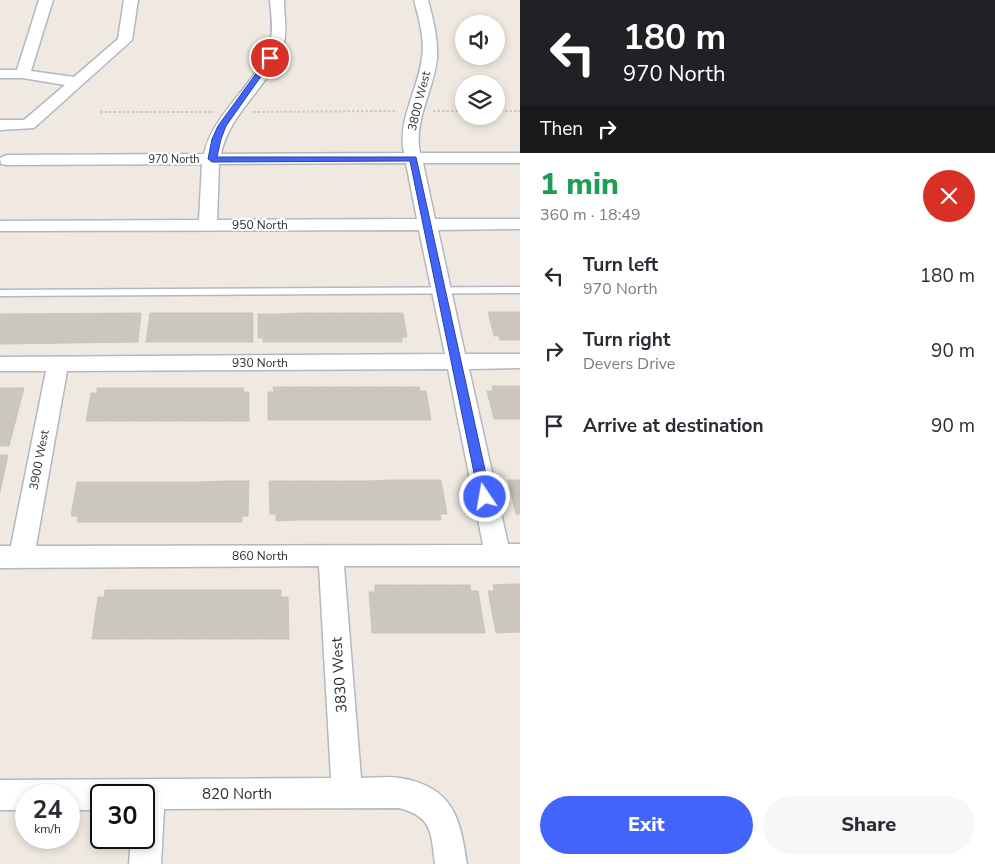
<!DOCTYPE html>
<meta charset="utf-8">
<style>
body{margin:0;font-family:"Nunito Sans",sans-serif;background:#f7f7f7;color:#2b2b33;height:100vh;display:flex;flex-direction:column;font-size:19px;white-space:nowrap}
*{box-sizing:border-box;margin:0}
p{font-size:16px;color:#7c7c81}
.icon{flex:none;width:28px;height:28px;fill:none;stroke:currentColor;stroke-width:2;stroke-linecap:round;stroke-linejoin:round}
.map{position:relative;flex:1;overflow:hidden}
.side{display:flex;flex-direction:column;background:#fff;width:475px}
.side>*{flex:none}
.top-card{background:#202124;color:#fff;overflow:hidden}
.tools{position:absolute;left:455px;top:15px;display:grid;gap:10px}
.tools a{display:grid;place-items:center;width:50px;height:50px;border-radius:50%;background:#fff;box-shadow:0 2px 8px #0003;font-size:25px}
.speed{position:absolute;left:15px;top:784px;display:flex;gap:10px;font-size:25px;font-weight:700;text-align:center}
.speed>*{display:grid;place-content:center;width:65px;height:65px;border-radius:50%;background:#fff;box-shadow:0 2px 8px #0003;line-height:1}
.speed small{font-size:12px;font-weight:400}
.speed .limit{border:2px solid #111;border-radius:8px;background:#fff;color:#111}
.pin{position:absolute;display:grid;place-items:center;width:42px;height:42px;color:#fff;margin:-21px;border:2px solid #fff;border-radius:50%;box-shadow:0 1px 5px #0007}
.me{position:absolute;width:55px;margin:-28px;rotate:348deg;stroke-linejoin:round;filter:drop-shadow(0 0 4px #0008)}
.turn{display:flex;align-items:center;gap:18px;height:105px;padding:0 20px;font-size:22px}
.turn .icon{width:65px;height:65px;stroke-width:2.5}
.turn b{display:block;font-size:35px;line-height:42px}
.then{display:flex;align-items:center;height:48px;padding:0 20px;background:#0003;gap:10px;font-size:19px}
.round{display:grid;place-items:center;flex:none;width:52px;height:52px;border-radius:26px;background:#f7f7f7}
.head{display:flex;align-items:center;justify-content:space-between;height:85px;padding:0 20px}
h1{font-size:30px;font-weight:800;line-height:38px;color:#1e9e55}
.button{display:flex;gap:10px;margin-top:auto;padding:10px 20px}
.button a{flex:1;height:58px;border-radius:30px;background:#4264fb;color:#fff;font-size:20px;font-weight:800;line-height:58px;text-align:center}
.button a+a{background:#f7f7f7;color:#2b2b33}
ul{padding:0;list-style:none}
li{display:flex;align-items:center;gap:15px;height:75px;padding:0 20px}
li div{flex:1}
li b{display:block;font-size:19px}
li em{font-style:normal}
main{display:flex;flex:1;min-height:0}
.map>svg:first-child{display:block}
</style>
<main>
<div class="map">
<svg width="520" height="864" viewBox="0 0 520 864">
<rect width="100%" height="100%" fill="#efe9e1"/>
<path fill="#cbc7bf" stroke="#cbc5ba" d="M488,312H509L517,340H500L499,336H494Z
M509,312H520V340H517Z
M141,313L138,342L0,344V314Z
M150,313H253V342H146Z
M299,313H320L322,342H301Z
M299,313L301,342H280L279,314Z
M320,313H341L343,342H322Z
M341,313H362L365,342H343Z
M362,313H382L386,342H365Z
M382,313H403L407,337H402V342H386Z
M258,314H279L280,342H263V338H258Z
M492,386H509L517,419H494L487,391H493Z
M509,386H520V419H517Z
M273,387H291L292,420H268V392H274Z
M291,387H313L315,420H292Z
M313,387H335L338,420H315Z
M335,387H358L361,420H338Z
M358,387H380L384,420H361Z
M380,387H402L407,420H384Z
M402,387H419L420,391H426L431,420H407Z
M0,388H24L9,446H0Z
M97,388H114L110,421H86L91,393H97Z
M114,388H137L133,421H110Z
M137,388H159L156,421H133Z
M159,388H182L179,421H156Z
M182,388H204L202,421H179Z
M204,388H226L225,421H202Z
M226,388H243L244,392H249V421H225Z
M0,455H8L0,492Z
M392,480L397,520H372L368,481Z
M392,480H416L422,520H397Z
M416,480H441L447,514H440L441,520H422Z
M508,480H520V514H516Z
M224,481L222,522H198L200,482Z
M224,481H249L248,516H242V522H222Z
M269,481H294L296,520L276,521V514H270Z
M294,481H318L321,520H296Z
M318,481H343L346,520H321Z
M343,481H368L372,520H346Z
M77,482H102L96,522H77L78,516H71Z
M102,482H126L121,522H96Z
M126,482H151L147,522H121Z
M151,482H175L172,522H147Z
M175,482H200L198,522H172Z
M514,584L520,613V632L496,633L488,591H494L493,585Z
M514,584H520V613Z
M375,585H395L401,633H372L369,592H375Z
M395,585H422L429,633H401Z
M422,585H449L457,633H429Z
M449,585H470L471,591H478L485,633H457Z
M105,590H126L120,639H92L98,597H104Z
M126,590H153L148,639H120Z
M153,590H180L177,639H148Z
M180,590H207L205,639H177Z
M207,590H234L233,639H205Z
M234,590H260V639H233Z
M260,590H281V597H288L289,639H260Z"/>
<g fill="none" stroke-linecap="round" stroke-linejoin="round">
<g stroke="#b4b7c1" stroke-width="3">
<path id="service" d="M520,287V293L0,296V290Z"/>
</g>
<g stroke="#b4b7c1" stroke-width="3">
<path id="minor" d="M39,0H53L31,71L74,77L118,39L124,0H138L132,40L34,128L0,130V120H24L65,85L23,78H0V70H17Z
M270,0H284C284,14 287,29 284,43C272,86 230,110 221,154L404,153C397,121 418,90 422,58C425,38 419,19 414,0H428C433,19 438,38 437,58C434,90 413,121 420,153H520V163H423L435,219H520V229L438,230L465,354H520V368L469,369L508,544H520V566H344L361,778C373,778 388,776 400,778C453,787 460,817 467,864H435C431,833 433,817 399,808L164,809L161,864H129L131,838H144V795H101V810H69V795H26V810H0V780L331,778L319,566L0,568V546H11L46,371H0V357L445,354L419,230L0,231V221L199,220L202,164L7,165L1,164L0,158L7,155L204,154C214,110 258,85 270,42C274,29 271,14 270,0ZM406,163L417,219L217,220L219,164ZM448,369L483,545L36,546L67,371Z"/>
</g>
<path stroke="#c9c9c9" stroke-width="2" stroke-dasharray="2.5 2" stroke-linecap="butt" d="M433,111H464
M496,111H520
M100,112H214
M253,112L397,111"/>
<use href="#service" fill="#fff" fill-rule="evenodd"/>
<use href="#minor" fill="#fff" fill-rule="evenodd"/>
</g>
<path fill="#4264fb" stroke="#2b41a3" d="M270,56L274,58L226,126L221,139L217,157H416L491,497L490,500H481L479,497L410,161L212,162L208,159L212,139L218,126L268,57Z"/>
<g text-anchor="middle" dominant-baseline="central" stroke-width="4.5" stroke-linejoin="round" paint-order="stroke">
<g font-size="11" fill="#2e2e2e" stroke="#fff">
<text x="174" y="159">970 North</text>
</g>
<g font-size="12" fill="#2e2e2e" stroke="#fff">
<text transform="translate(419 101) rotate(-76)">3800 West</text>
<text x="260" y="225">950 North</text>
<text x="260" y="363">930 North</text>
<text transform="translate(39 460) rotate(-79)">3900 West</text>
<text x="260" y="556">860 North</text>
</g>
<g font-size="15" fill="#2e2e2e" stroke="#fff">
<text transform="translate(339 675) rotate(-94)">3830 West</text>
<text x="237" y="794">820 North</text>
</g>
</g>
</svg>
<div class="tools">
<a><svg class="icon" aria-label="sound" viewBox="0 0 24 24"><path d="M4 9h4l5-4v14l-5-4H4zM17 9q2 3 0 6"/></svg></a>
<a><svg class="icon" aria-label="layers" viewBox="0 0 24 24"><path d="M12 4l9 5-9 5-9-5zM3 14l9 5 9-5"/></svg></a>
</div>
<div class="speed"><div>24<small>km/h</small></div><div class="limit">30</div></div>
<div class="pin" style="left:270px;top:58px;background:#d93025"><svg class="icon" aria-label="arrive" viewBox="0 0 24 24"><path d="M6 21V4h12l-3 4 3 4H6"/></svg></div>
<svg class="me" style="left:485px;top:497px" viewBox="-20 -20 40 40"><circle r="17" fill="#4264fb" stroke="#fff" stroke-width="3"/><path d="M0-11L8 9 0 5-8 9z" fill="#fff"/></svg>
</div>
<section class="side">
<div class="top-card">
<div class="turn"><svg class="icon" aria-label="left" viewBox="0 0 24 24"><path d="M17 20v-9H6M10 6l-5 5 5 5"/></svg><div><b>180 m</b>970 North</div></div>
<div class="then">Then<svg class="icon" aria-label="right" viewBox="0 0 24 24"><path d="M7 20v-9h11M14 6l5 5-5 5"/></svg></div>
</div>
<div class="head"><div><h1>1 min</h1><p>360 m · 18:49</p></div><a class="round" style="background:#d93025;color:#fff"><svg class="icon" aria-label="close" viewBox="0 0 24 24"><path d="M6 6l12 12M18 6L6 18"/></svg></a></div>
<ul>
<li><svg class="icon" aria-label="left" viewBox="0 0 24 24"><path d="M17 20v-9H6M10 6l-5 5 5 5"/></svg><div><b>Turn left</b><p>970 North</p></div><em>180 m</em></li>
<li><svg class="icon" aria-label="right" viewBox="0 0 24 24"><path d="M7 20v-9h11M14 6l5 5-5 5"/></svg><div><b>Turn right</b><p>Devers Drive</p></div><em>90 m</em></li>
<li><svg class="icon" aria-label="arrive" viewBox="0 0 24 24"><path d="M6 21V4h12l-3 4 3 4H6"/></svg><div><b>Arrive at destination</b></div><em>90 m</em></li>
</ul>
<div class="button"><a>Exit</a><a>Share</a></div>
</section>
</main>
